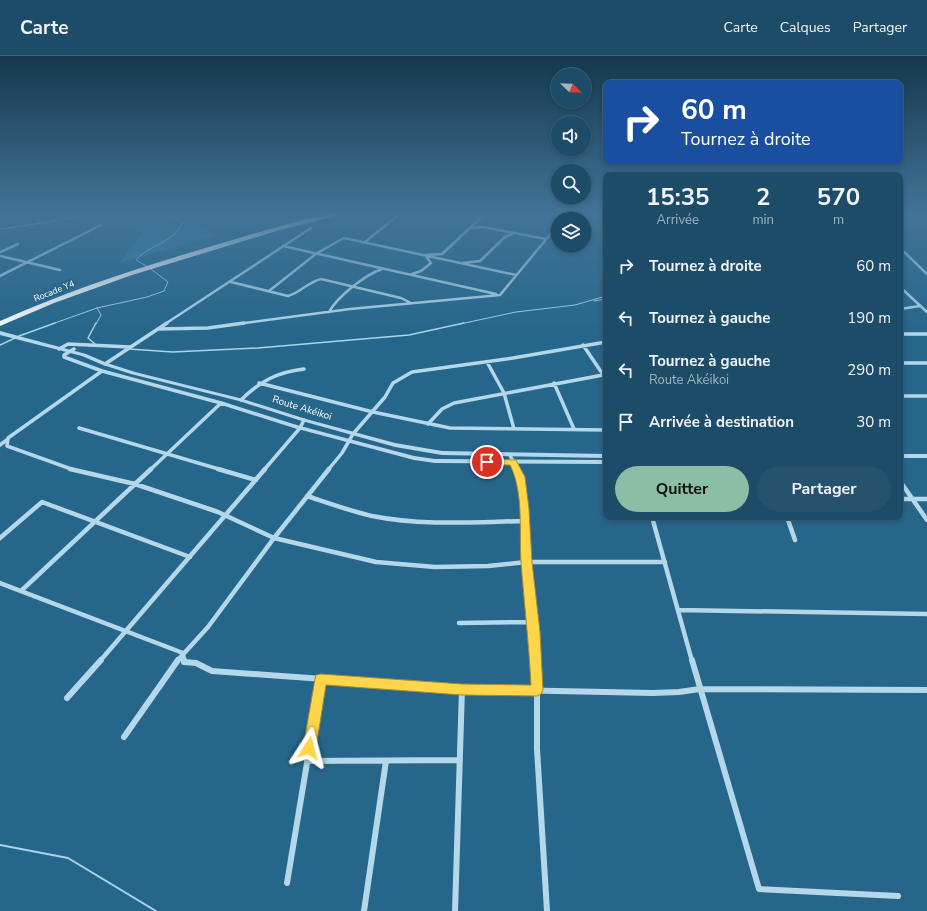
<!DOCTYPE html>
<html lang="fr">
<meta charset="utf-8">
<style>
body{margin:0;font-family:"Nunito Sans",sans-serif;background:#25536e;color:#f1f3f6;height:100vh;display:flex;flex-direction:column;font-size:15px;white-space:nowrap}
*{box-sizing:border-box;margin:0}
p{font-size:13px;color:#a0b4c0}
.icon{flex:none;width:22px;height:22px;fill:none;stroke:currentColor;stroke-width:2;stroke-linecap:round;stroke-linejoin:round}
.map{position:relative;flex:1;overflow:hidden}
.details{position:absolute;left:603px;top:116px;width:300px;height:348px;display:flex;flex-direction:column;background:#1d4c68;border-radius:8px;box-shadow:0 2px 6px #0003,0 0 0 1px #3b637c}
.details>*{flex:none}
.guide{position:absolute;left:603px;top:24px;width:300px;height:84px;border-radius:8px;box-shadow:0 2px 6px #0003,0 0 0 1px #3b637c;background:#1a4fa0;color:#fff;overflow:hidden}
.needle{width:26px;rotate:113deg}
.buttons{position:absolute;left:551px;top:12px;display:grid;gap:8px}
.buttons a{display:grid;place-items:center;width:40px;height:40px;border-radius:50%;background:#1d4c68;box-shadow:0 2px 6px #0003,0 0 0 1px #3b637c;font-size:20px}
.pin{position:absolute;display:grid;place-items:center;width:34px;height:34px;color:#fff;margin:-17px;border:2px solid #fff;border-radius:50%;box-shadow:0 1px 4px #0007}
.me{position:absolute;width:44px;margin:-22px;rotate:9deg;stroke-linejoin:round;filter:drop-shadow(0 0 3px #0008)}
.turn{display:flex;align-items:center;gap:14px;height:84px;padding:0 12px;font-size:18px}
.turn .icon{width:52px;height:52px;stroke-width:2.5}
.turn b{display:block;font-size:28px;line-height:34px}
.eta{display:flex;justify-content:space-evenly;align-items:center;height:68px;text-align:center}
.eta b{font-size:24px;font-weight:700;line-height:28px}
.cta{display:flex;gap:8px;margin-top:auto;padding:8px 12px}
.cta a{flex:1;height:46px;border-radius:24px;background:#8abfa5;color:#111;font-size:16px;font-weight:700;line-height:46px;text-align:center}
.cta a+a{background:#25536e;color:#f1f3f6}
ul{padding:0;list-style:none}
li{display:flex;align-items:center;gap:12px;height:52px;padding:0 12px}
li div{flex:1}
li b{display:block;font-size:15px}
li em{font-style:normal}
header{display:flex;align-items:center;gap:24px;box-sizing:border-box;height:56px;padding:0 20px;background:#1d4c68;border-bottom:1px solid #3b637c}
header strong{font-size:19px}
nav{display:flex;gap:22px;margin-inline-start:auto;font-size:14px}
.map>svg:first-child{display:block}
</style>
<header>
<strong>Carte</strong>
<nav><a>Carte</a><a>Calques</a><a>Partager</a></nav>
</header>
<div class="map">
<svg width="927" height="855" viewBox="0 0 927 855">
<rect width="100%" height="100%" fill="#27668b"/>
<path fill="#317aa2" d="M87,156H119L76,162L39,172L0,177V171L31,168Z
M130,156H203L188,162L215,180L119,207L151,164Z"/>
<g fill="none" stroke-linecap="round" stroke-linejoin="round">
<path stroke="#a9d4ea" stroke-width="1" d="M174,162L185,156
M0,173L50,166L94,156
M148,211L136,204C150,188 174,187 183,166L154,156
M594,245L606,243
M52,268L97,252L147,241L164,235L168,226L151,213
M96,268L101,259L97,252
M460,268L516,256L575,249L606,240"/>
<path stroke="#a9d4ea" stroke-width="1.5" d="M19,280L55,267
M95,288L88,282L96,267
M0,289L15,282
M129,293L173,296L258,292L409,279L464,267"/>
<path stroke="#a9d4ea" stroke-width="2" d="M0,789L68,802L156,855"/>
<path stroke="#b5d7ea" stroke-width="2.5" d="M576,156L606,161
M564,163L570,156
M470,172L483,171L546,183
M365,186L402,156
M283,190L496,238
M900,192L927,218
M0,196L18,188
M0,200L60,214
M463,207L480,205L505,181L512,178
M412,218L421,215L431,207L425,199L442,198L487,156
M0,220L101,169
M231,226L288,240C300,237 308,226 321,223L401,242L411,247
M900,231L927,256
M269,235L317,197L344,182L516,219
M900,253L920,250
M329,256C338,240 365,219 382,213
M165,268L311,172
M237,268L350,253L500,239L558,169"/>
<path stroke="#b5d7ea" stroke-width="3.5" d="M158,273L208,272L244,267
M900,278H927
M583,289L606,323
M59,293L68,288L130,291
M74,293L64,299V301L102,315
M487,306L504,337L514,373
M900,307H927
M105,308L167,267
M259,327L373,356L450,372L606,374
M554,327L574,373
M900,340H927
M241,344C260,325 278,316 304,313
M428,368L442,353L454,347L603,319
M79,372L222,414
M0,389L8,383
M510,399L517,414
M74,414L7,390L8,382L102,315L221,347L300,372
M150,414L221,347
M264,414L300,372L304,364
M328,414L342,397L353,378L385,341L393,327L412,316L513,302L606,286"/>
<path stroke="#b5d7ea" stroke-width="4.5" d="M70,413L135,428L218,456L274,482L376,506L435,511L488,510L526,506H665
M218,413L256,424
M517,413L521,421L526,506L536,605
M900,425L927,464
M307,440C328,447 350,455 372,460C422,470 474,466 525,465
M900,443H927
M652,461L692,605
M787,461L795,484
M0,482L42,446L190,501
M0,527L183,597L184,605
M21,535L151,413
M678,554L927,558
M459,567L533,566
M100,605L265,413
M177,605L208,571L274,482L329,413"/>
<path stroke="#b5d7ea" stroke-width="6" d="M184,604V606L196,607L212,615L462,633L653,637L679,636L700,633L927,634
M536,604L537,619V693L547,855
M692,604L759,833L898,840
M67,642L101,604
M124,681L178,604
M307,705L460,704
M287,827L321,623
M364,855L386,705
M455,855L462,633"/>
<path fill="#b5d7ea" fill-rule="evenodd" d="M0,275L86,298L107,307L135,316L243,343L306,363L395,387L442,395L606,398V402L442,399L395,391L302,365L239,345L131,318L103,309L82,300L0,279Z
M300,370L414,400L435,403L606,404V408L435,407L414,404L298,373L297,372Z
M900,398H927V402H900Z"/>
<path fill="#fcfefe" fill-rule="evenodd" d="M336,156H351L280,174L132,219L54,247L0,270V265C72,233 147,209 222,187C260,176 298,164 336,156Z"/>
</g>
<linearGradient id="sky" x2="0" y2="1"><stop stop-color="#15384c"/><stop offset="0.57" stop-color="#417498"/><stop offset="1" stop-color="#417498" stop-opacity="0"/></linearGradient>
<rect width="927" height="276" fill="url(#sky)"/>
<path fill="#ffd54a" stroke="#a68a30" d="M487,403L516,404L525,421L529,453L532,506L540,576L543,634L541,638L537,640L462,639L326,629L316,692L314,696L309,698L305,696L303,692L315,623L316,619L321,618L462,628L531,629C529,587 524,547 521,506C519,476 524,436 510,409H484L483,406L484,404Z"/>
<g text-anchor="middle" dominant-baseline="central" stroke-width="4" stroke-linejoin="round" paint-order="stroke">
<g font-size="9" fill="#fff" stroke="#27668b">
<text transform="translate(54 235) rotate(-22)">Rocade Y4</text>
</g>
<g font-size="10" fill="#fff" stroke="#27668b">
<text transform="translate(302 352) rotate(17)">Route Akéikoi</text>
</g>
</g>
</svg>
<div class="buttons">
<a><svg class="needle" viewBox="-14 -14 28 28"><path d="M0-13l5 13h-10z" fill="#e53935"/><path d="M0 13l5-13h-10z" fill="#a0b4c0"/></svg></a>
<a><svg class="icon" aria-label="sound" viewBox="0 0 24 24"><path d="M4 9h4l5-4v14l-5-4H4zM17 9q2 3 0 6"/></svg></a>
<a><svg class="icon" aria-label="search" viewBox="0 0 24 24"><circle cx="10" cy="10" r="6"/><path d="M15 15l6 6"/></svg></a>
<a><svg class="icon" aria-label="layers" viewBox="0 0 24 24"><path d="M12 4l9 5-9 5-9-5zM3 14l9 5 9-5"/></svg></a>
</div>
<div class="pin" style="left:487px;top:406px;background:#d93025"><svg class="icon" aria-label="arrive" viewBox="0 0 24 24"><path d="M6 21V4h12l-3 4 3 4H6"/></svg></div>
<svg class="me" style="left:309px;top:692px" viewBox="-20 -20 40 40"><path d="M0-17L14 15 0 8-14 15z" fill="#ffd54a" stroke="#fff" stroke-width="4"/></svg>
<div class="guide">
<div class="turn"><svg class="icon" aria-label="right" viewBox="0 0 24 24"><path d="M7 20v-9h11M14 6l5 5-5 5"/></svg><div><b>60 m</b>Tournez à droite</div></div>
</div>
<section class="details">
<div class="eta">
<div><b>15:35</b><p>Arrivée</p></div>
<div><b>2</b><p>min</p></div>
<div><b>570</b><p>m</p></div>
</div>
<ul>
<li><svg class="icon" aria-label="right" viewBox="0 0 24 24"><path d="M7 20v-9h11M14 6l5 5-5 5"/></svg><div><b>Tournez à droite</b></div><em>60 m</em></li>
<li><svg class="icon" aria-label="left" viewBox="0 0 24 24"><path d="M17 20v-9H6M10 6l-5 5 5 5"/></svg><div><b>Tournez à gauche</b></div><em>190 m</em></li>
<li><svg class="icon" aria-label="left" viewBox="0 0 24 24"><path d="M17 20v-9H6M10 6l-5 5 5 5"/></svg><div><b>Tournez à gauche</b><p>Route Akéikoi</p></div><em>290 m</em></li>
<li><svg class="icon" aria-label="arrive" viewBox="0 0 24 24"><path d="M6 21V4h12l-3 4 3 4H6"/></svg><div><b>Arrivée à destination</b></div><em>30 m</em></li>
</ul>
<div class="cta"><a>Quitter</a><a>Partager</a></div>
</section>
</div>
